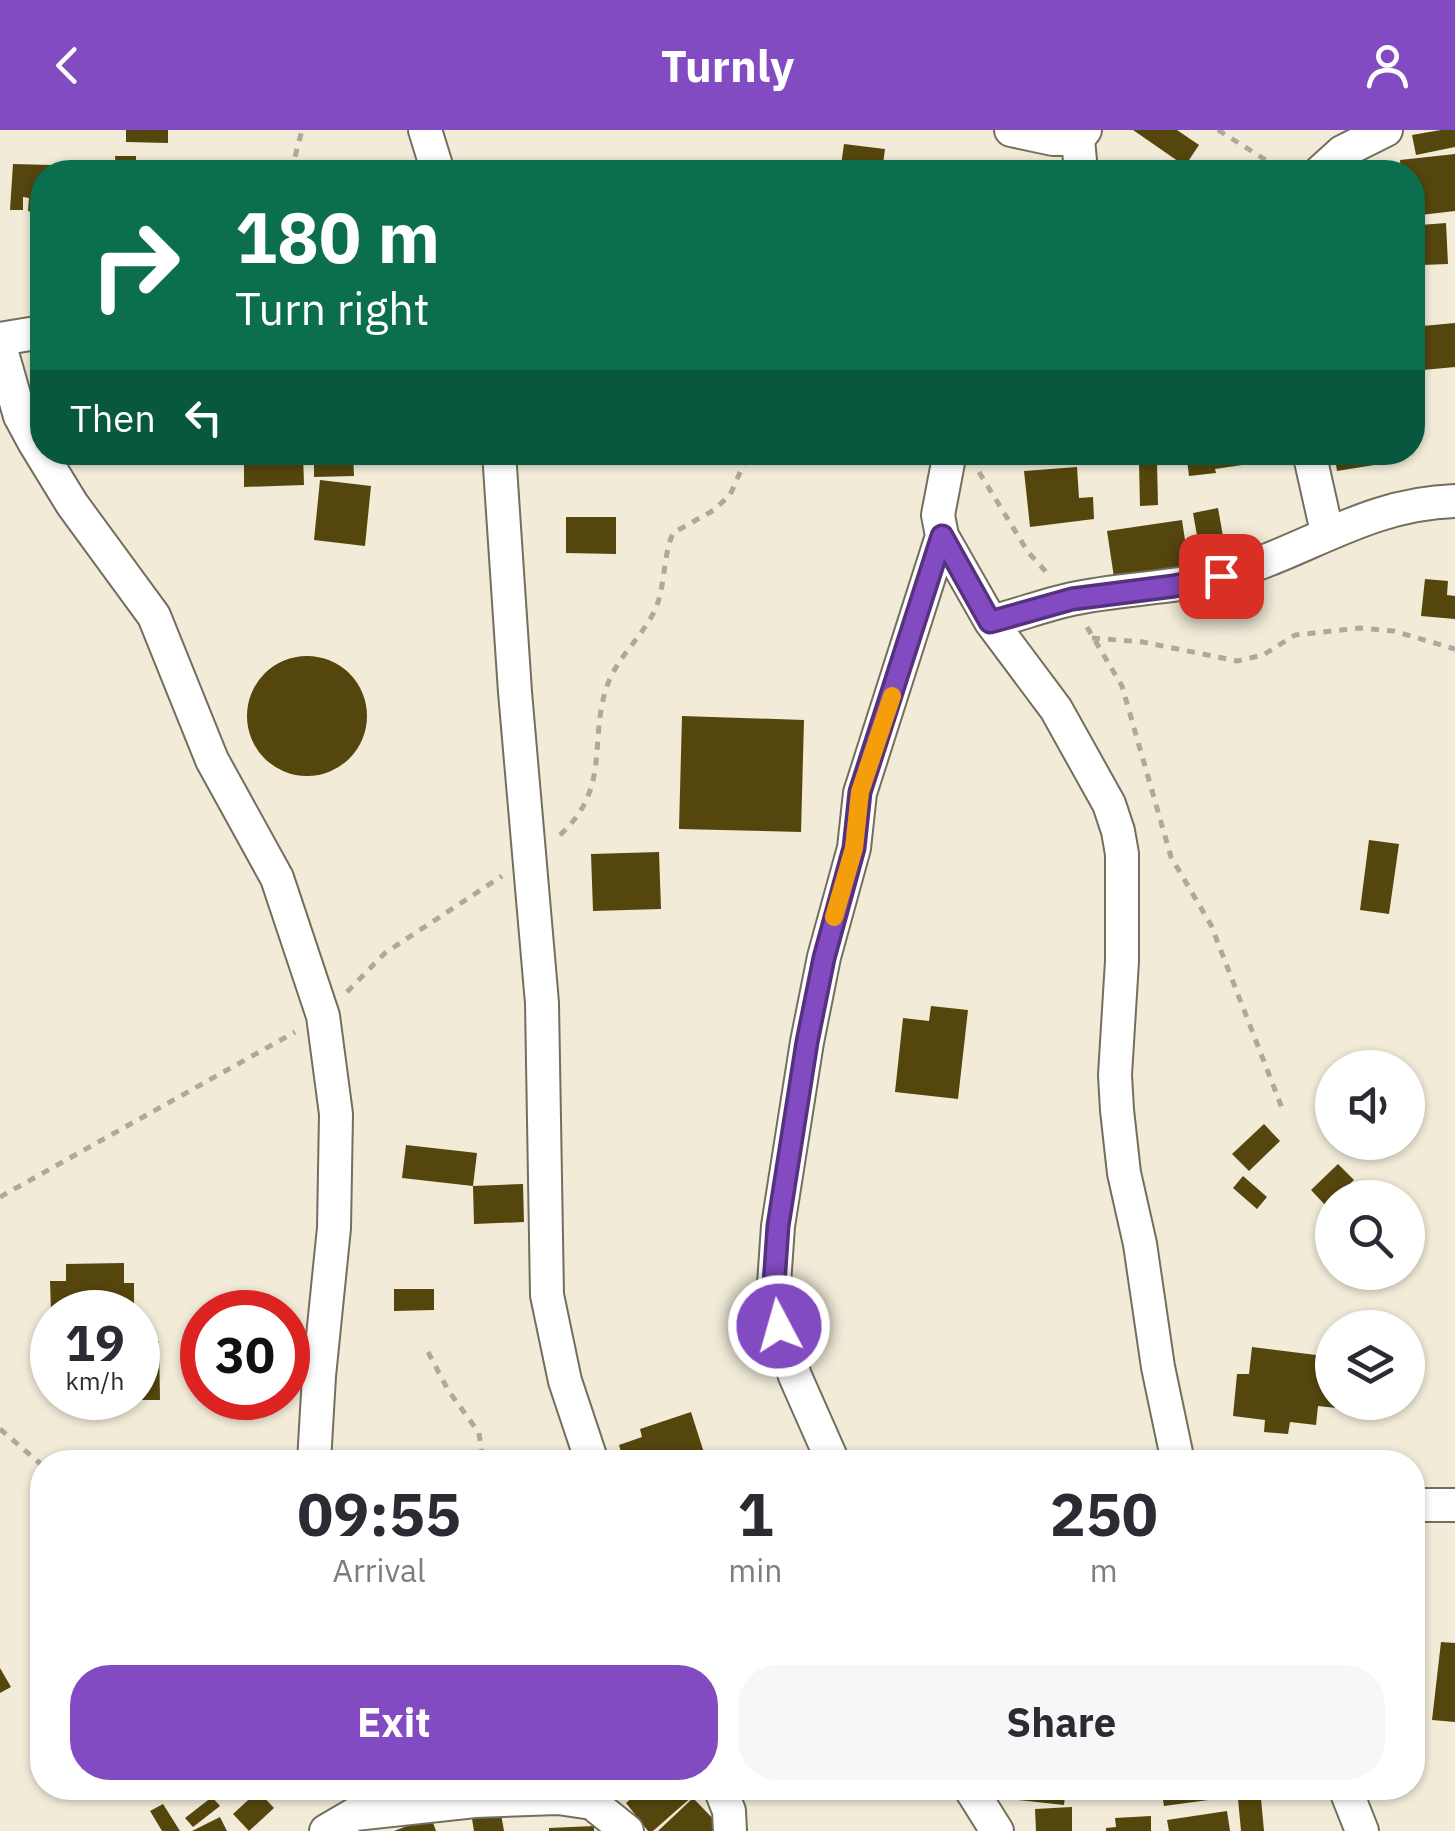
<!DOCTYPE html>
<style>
body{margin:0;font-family:"IBM Plex Sans",sans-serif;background:#f7f7f7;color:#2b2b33;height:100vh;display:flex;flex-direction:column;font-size:38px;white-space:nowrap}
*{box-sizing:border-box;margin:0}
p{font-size:32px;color:#7c7c81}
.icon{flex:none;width:55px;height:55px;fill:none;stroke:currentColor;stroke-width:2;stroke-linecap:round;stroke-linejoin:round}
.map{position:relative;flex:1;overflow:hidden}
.details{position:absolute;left:30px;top:1320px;width:1395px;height:350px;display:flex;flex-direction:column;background:#fff;border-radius:40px;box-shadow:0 2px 8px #0004}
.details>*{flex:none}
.guide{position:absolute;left:30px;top:30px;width:1395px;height:305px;border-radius:40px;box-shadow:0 2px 8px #0004;background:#0b6e4f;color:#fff;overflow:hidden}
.controls{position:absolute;left:1315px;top:920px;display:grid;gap:20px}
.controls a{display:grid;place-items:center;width:110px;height:110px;border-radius:50%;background:#fff;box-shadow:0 2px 8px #0004;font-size:50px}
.speed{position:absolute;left:30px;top:1160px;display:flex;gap:20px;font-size:50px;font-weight:700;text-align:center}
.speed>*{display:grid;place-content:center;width:130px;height:130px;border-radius:50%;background:#fff;box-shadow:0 2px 8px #0004;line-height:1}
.speed small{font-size:25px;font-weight:400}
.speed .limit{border:15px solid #d22;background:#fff;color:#111}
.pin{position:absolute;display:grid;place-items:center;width:85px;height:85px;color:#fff;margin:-42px;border-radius:20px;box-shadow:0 5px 15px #0006}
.me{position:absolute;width:110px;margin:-55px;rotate:354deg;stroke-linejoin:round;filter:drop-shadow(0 0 8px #0008)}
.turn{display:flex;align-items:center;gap:35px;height:210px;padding:0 40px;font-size:45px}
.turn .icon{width:130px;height:130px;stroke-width:2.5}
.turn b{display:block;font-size:70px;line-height:85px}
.then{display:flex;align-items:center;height:95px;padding:0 40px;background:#0003;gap:20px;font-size:38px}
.eta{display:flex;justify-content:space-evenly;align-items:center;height:170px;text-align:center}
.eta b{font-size:60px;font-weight:800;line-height:70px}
.action{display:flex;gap:20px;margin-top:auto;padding:20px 40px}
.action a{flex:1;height:115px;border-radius:40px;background:#834bc2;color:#fff;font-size:40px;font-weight:800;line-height:115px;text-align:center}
.action a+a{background:#f7f7f7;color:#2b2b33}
header{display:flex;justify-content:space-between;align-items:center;height:130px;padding:0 40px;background:#834bc2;color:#fff;font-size:45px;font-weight:800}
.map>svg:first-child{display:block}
</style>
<header><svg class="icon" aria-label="back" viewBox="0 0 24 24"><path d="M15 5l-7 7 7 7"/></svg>Turnly<svg class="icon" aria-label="person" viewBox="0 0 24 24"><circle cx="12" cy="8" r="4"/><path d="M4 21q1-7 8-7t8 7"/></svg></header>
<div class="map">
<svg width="1455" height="1701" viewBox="0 0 1455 1701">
<rect width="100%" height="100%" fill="#f1ebd8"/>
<path fill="#55460e" d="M126,0H168V13L126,12Z
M1133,0H1177L1199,15L1185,36Z
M1441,0H1455V17L1416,25L1412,5Z
M844,14L885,19L882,42H840Z
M1455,24V81L1412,86V42H1401L1400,30Z
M115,26H136V42H116Z
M13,34L51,35V42H42V85L28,81L29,68L23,67V80H10Z
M1446,93L1448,134L1422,135L1420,95Z
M1455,193V237L1412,241V197Z
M244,322H303L304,355L244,357Z
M314,322H353L354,346L314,347Z
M1186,322H1268L1269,331L1215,339L1216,343L1189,346Z
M1334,322H1403L1405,330L1337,341Z
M1139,333H1157L1158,375L1140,376Z
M1077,337L1079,368L1093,367L1094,389L1030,397L1024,341Z
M320,350L371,356L365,416L314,410Z
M1218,378L1228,434L1203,439L1193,383Z
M566,387H616V424L566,423Z
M1182,390L1190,443L1115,454L1107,401Z
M1425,449L1448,451L1447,465L1455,466V489L1421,486Z
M247 586a60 60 0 1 1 120 0a60 60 0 1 1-120 0Z
M682,586L804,590L801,702L679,699Z
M1369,710L1399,714L1389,784L1360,780Z
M659,722L661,779L593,781L591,724Z
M931,876L968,880L958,969L895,962L903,888L929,891Z
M1264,994L1280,1011L1249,1041L1232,1024Z
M406,1015L477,1023L473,1056L402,1048Z
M1338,1034L1354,1050L1326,1076L1311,1060Z
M1243,1046L1267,1067L1257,1079L1233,1058Z
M523,1054L524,1092L474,1094L473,1056Z
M124,1133V1153H134V1182H51L50,1151H66V1134Z
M394,1159H434V1180L394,1181Z
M138,1211H159L160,1270H138Z
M1252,1217L1332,1227V1272H1356L1355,1280L1318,1276L1316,1295L1290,1292L1288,1304L1264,1302L1265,1290L1233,1286L1237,1244H1249Z
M691,1282L707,1332H624L619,1315L642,1307L640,1299Z
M1298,1326V1332H1242V1327Z
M1441,1512L1455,1513V1592L1432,1590Z
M0,1538L11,1557L0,1563Z
M393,1658H438L439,1666L395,1672Z
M644,1658H702L653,1701H648L626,1673Z
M983,1658H1066L1064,1675L982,1666Z
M1161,1658H1214L1216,1669L1164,1676Z
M1237,1658H1260L1264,1701H1241Z
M258,1661L274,1678L249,1701L233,1684Z
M212,1667L220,1676L193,1697L185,1688Z
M693,1668L725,1701H658Z
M163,1674L180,1701H162L150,1681Z
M1072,1677V1701H1036L1035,1679Z
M1227,1681L1230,1701H1169L1167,1690Z
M501,1684L504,1701H474L472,1689Z
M1151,1686V1701H1106V1698L1116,1697L1115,1688Z
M220,1687L227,1701H192Z
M431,1687L436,1701H394Z
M594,1696V1701H549V1698Z"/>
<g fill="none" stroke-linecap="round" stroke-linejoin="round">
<g stroke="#736e5d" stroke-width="36">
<path id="minor" d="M425,0L438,42
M1011,0L1053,9H1078
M1081,42L1078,9L1085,0
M1320,42L1342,22L1386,0
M0,209L42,202
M0,216L20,286L34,312L72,374L154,486L212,630L277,748L323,886L336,984L334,1098L319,1246L314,1332
M499,322L515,562L542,873L547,1165L565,1251L592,1332
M950,322L938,385L942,406L991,492L1056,579L1109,674L1118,701L1122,724V831L1115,945L1117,980L1124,1043L1140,1114L1158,1237L1178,1332
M1309,322L1327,402
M991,492C1018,485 1045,475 1072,469C1122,458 1173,459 1223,445C1307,422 1364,374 1455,371
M833,1332L795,1246L779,1196L774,1154L778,1096L807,912L824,827L854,718L860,663L942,406
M1412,1375H1455
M720,1658L729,1681L730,1701
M970,1658L997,1701
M1345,1658L1362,1701
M326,1701L355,1684L475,1671L558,1668L592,1673L627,1701"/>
</g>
<path stroke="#aea99a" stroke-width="5" stroke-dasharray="8 8" stroke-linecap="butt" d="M1218,0L1285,42
M291,42L302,0
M979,342L1028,422L1048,444
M1087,497L1122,556L1171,727L1211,795L1282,978
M1092,508L1143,512L1237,531L1263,525L1295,505L1360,498L1394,501L1455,519
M560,705C612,657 588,612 607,556C617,528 639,510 653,484C666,460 662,428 673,403L714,380L730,365L749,322
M347,862L385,823L502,746
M0,1067L295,902
M428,1222L448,1260L479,1303L483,1332
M0,1299L42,1335"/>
<use href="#minor" stroke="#fff" stroke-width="32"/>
</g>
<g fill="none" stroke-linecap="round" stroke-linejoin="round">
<g stroke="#55317e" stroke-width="25">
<path id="route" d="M779,1196L774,1154L778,1096L807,912L824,828L854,718L860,662L942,406L990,492L1072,469L1174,456L1221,446"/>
</g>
<use href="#route" stroke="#834bc2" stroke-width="18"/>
<path stroke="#f59e0b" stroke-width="18" d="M834,787L854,718L860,662L892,566"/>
</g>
</svg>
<div class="controls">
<a><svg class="icon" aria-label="sound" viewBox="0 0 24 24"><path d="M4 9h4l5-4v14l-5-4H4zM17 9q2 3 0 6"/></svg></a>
<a><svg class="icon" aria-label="search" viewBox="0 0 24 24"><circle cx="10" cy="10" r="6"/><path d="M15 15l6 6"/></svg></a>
<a><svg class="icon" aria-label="layers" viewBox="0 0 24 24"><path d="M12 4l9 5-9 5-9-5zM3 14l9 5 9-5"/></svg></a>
</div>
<div class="speed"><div>19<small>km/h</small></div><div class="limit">30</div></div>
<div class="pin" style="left:1221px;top:446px;background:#d93025"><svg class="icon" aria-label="arrive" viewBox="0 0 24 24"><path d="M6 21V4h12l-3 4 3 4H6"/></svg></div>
<svg class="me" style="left:779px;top:1196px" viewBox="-20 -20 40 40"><circle r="17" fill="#834bc2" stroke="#fff" stroke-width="3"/><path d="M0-11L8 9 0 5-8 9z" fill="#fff"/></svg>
<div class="guide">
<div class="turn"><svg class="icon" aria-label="right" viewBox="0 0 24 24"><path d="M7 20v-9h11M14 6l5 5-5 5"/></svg><div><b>180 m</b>Turn right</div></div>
<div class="then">Then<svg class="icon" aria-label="left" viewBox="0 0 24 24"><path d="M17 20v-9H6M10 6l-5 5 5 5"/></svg></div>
</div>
<section class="details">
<div class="eta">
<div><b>09:55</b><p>Arrival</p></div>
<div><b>1</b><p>min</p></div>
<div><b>250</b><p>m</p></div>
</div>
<div class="action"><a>Exit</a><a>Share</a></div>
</section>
</div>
